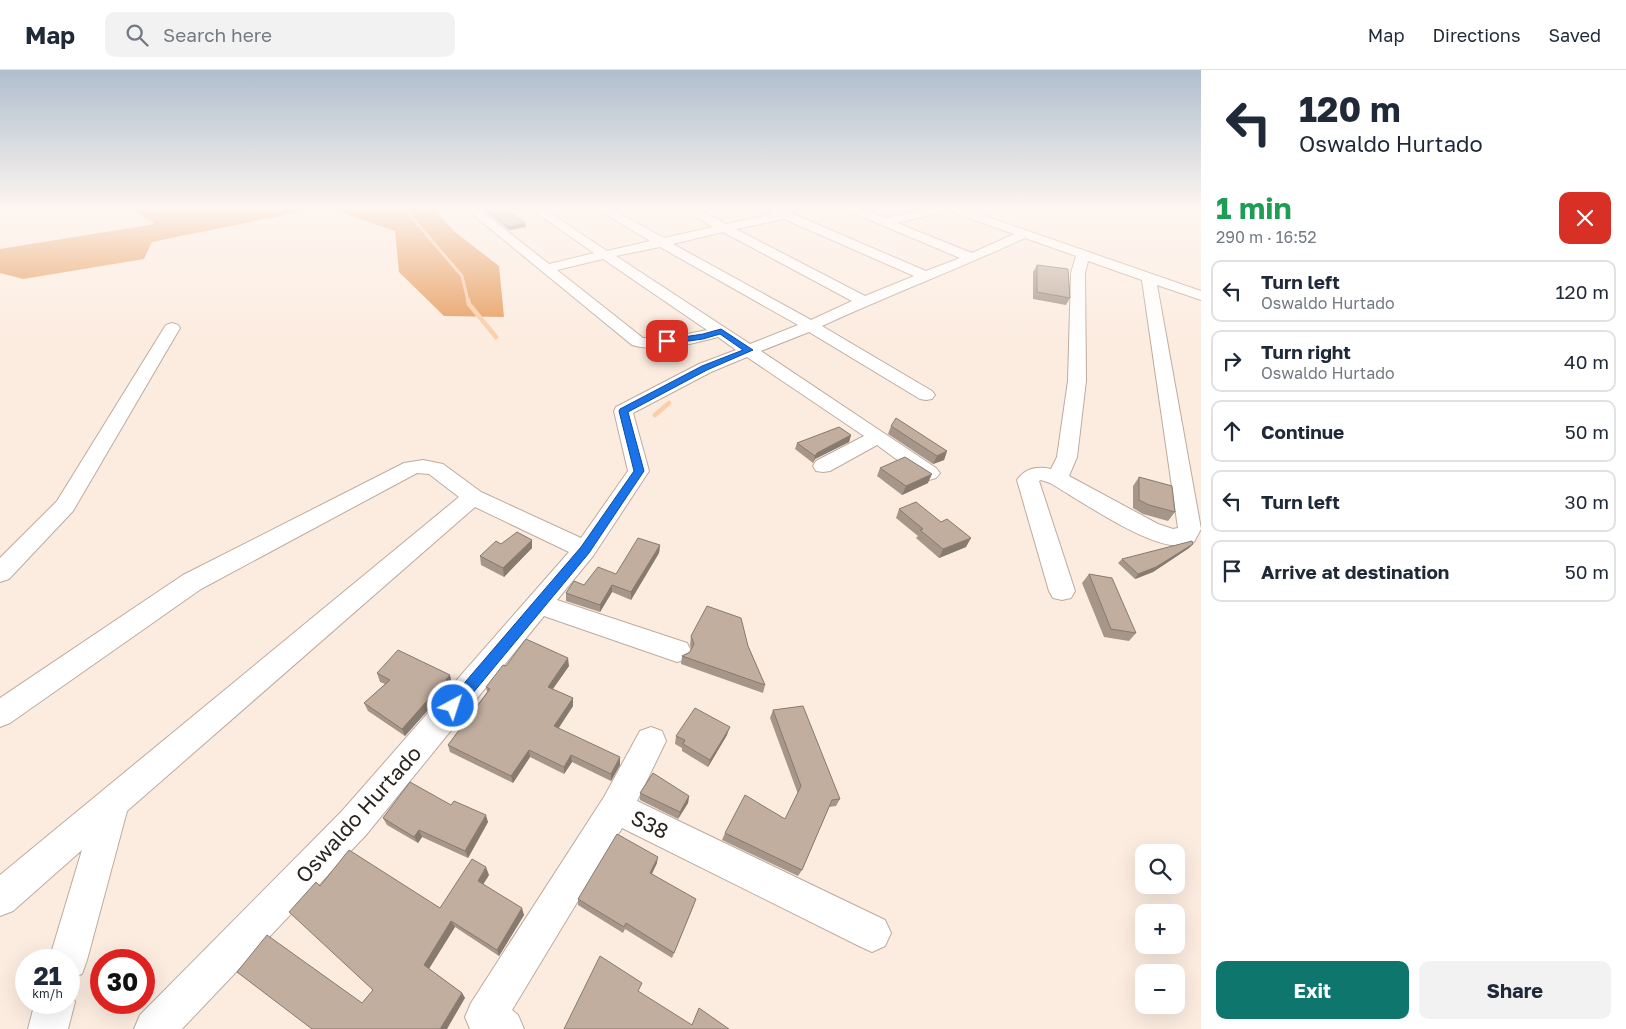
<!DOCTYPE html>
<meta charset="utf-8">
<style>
body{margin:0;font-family:"Golos Text",sans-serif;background:#f2f2f3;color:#1f2937;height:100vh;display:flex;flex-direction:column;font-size:19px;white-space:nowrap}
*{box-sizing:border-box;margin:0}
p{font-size:16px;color:#747a83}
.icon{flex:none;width:28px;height:28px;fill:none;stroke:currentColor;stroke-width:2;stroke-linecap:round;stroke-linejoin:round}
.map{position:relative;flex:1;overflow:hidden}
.sheet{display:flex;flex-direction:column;background:#fff;width:425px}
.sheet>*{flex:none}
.guide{background:#fff;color:#1f2937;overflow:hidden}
.buttons{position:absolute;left:1135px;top:774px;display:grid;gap:10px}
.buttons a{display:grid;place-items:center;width:50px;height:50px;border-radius:10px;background:#fff;box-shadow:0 5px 20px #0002;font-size:25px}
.speed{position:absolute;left:15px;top:879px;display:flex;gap:10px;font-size:25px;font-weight:700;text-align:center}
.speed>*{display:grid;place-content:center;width:65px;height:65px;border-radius:50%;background:#fff;box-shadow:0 5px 20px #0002;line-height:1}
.speed small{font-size:12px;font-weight:400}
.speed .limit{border:8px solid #d22;background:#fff;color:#111}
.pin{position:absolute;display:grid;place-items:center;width:42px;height:42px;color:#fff;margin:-21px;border-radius:10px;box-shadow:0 2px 8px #0006}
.me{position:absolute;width:55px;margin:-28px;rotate:40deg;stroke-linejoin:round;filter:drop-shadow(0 0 4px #0008)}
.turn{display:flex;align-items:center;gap:18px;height:105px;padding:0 15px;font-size:22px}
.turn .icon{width:65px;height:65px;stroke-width:2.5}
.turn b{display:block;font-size:35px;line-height:42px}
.round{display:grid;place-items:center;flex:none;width:52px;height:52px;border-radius:10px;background:#f2f2f3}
.head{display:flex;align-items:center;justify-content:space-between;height:85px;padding:0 15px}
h1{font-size:30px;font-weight:700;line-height:38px;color:#1e9e55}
.button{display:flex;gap:10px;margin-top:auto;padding:10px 15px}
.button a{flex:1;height:58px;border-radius:10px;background:#0f766e;color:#fff;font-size:20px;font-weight:700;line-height:58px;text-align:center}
.button a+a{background:#f2f2f3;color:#1f2937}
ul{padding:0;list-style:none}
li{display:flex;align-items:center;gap:15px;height:62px;margin:0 10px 8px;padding:0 5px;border:2px solid #e0e1e3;border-radius:10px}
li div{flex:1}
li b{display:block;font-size:19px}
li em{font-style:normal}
header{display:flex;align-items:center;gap:30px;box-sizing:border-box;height:70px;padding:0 25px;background:#fff;border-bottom:1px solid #e0e1e3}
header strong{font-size:24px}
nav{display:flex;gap:28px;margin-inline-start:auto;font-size:18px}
.search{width:350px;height:45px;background:#f2f2f3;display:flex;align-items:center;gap:12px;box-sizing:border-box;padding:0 18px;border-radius:10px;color:#747a83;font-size:19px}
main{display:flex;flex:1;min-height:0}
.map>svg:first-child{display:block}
</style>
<header>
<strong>Map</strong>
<div class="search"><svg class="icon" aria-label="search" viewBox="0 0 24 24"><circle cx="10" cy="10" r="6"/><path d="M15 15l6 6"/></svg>Search here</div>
<nav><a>Map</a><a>Directions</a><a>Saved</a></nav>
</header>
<main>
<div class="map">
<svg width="1201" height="959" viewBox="0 0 1201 959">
<rect width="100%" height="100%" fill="#fcece0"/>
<path fill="#e69c5d" d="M134,138H319L152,172L144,189L23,209L0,203V179L155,154L131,139Z
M328,138H432L455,162L499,196L504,247L444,246L399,202L395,161Z"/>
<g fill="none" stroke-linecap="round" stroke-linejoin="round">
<path stroke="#fbcda8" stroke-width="3" d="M404,138L462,206L468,231"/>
<path stroke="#fbcda8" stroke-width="4.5" d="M468,230L469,234L496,267
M655,345L669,333"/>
<g stroke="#beab9d" stroke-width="2">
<path id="street" d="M465,138H478L549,194L594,183L529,138H543L607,181L650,171L595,138H610L664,168L713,157L680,138H695L726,154L773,144L763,138H779L926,201L960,188L846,140L844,138H860L886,148L931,138H962L1201,221V230L1157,215L1201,459L1194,472C1187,474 1179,476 1171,475C1137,470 1081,431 1050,413L1041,410L1039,411L1075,521L1071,528L1062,530L1053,528L1049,521L1017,410C1025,398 1038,396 1051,399L1057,387L1068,311L1071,203L1076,186L1025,168C958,199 889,225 822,256L932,321L935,325L932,329L926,330L920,329L809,262L761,281L936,398L940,403L936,408L929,410L922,408L877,375L830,401L823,402L816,401L813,396L816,391L864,366L747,287L711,302L633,343L649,401L593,486L557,530L687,573L691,581L687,589L677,592L544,546L366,765L182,959H134L140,945L342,741L569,482L475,437L127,741L87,890L82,904L69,909V890H49L82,780L13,841L0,846V805L459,427L429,404L417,403L201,519L10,653L0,657V628L183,505L404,393L423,390L443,394L481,422L581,468L628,401L614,341L616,337L699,294L736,280L718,267C690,274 661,283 632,275ZM949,141L1014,164L972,183L897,153ZM784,149L914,206L865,226L736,159ZM723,162L852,231L811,250L673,174ZM660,177L798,255L750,274L616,186ZM603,189L707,260L667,268H643L557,200ZM1088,191L1142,210L1178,458L1173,459L1158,454L1069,406L1077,387L1086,311L1085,203Z
M172,253L178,255L180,258L73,441L9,509L0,512V488L57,431L164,258L166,255Z
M651,657L662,661L666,671L637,731L885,850L891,863L885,876L872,882L859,876L622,758L512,940L518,945L524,959H470L465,947L471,933L604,727L640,661Z
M69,918L75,932L68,959H28L35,932H69Z"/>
</g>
<use href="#street" fill="#fff" fill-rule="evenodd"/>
</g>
<path fill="#a69689" d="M481,138H504L525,153L526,157L509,160Z
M1037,195L1070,228L1066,235L1033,229V202Z
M891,356L947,381L944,390L933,394L888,364Z
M851,365L849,372L815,389L813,393L795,379L797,373Z
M880,398L928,413L902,425L877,406Z
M1139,407L1175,442L1168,451L1143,444L1133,438V416Z
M899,439L966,477L939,488L916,468L918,466L896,448Z
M501,474L532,478L504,507L481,495L480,486Z
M1193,474L1189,478L1153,502L1135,509L1118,493L1122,489Z
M660,475L659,483L631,530L612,522L600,542L566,531V523L584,515L616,504Z
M1089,504L1136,563L1129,571L1104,567L1082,513Z
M691,566L748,576L765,615L763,623L681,594L682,586L690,582L691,579L690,575Z
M506,596H569L553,619L573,628V636L558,658L620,695L611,711L572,692L564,704L530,687L513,713L450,682L448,675L487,622L486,617Z
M377,603L452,613L405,666L368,641L364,633L385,614L380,612Z
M773,640L840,729L836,736L829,737L802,800L798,806L722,770L725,763L785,749L798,724L770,648Z
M727,665L708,697L682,681V678L675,674L676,666Z
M640,723L689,726L688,733L678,749L640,730Z
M451,735L488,752L468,788L422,767L418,773L387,755L383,748Z
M657,793L652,804L694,835L672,888L625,859L623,863L578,835V829Z
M489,805L483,814L524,845L499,886L455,857L429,899L462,923L465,928L362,933L373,920L320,816L440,838Z"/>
<path fill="#877a6f" d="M525,153L526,157L509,160V157Z
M851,365L849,372L815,389L813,393L815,386L817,383Z
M947,381L944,390L933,394L937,386Z
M932,404L928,413L902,425L906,416Z
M971,468L966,477L939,488L943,479Z
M532,470V478L504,507L503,498Z
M1193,474L1189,478L1153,502L1135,509L1138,504Z
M660,475L659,483L631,530V522Z
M612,515V522L600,542V535Z
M568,588L569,596L549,624L548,617Z
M450,605L452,613L405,666L402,659Z
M573,628V636L555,664L554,656Z
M730,657L727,665L708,697L710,690Z
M529,680L530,687L513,713L511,706Z
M571,685L572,692L564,704V697Z
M620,687V695L611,711V704Z
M689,726L688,733L678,749L680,742Z
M486,745L488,752L468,788L465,781Z
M419,760L422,767L418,773L414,767Z
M658,787L657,793L649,809L650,803Z
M486,797L489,805L481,818L478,811Z
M522,838L524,845L499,886L497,880Z
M451,851L455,857L428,900L424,895Z
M462,923L465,928L447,959H440Z"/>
<path fill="#c1ae9f" stroke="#877a6f" d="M485,138H504L525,153L509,157Z
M1037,195L1068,199L1070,228L1037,222Z
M896,348L947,381L937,386L891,356Z
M839,357L851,365L817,383L815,386L797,373Z
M905,387L932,404L906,416L880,398Z
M1139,407L1172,416L1175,442L1149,435L1139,430Z
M916,432L941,452L947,449L971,468L943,479L920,460L923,459L899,439Z
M517,462L532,470L503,498L480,486L496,471L501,474Z
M638,468L660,475L631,522L612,515L600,535L566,523L574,511L584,515L598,497L616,504Z
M1192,471L1193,474L1156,497L1138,504L1122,489Z
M1089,504L1112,508L1136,563L1111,559Z
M707,536L741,548L748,576L765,615L682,586L690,582L694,574L691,566Z
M526,569L568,588L548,617L573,628L554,656L620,687L611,704L571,685L564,697L529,680L511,706L448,675L490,619L486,617L503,595L506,596Z
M398,580L450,605L402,659L364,633L390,610L377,603Z
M803,636L840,729L832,730L802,800L725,763L745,725L785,749L801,716L773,640Z
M695,638L730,657L710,690L683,674L685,670L676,666Z
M653,703L689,726L680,742L640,723Z
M410,712L451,735L454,731L486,745L465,781L419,760L414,767L383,748Z
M617,764L658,787L650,803L696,829L674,883L626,853L624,857L578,829Z
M349,780L440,838L472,789L486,797L478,811L522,838L497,880L451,851L424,895L462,923L440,959H312L237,902L267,865L362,933L373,920L289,842L316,812L320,816Z
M600,886L642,913L638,921L692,955L699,938L729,959H564Z"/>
<linearGradient id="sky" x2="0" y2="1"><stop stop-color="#afbece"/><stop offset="0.51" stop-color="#fef6f1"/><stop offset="1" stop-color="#fef6f1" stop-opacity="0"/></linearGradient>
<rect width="1201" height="272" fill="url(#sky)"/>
<path fill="#1a73e8" stroke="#114b97" d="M721,259L753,280L707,300L628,342L644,401L589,483L458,641L453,642L448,641L446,636L448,632L581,477L634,401L619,341L620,339L702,296L743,280L720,264L703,269L667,274L663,271L664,270L703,264Z"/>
<g text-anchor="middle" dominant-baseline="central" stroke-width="4.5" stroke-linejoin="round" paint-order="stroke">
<g font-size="21" fill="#2c251f" stroke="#fff">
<text transform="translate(358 744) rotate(-48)">Oswaldo Hurtado</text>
<text transform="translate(650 754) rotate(26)">S38</text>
</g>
</g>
</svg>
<div class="buttons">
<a><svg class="icon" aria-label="search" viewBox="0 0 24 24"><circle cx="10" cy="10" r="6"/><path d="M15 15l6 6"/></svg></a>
<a>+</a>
<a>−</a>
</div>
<div class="speed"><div>21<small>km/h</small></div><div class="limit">30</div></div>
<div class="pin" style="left:667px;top:271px;background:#d93025"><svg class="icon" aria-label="arrive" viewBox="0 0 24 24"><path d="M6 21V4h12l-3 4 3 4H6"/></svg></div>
<svg class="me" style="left:453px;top:636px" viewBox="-20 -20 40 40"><circle r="17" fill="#1a73e8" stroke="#fff" stroke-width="3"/><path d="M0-11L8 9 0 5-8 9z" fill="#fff"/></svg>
</div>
<section class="sheet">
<div class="guide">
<div class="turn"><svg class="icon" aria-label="left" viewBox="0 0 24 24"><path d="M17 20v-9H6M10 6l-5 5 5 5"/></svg><div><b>120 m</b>Oswaldo Hurtado</div></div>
</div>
<div class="head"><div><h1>1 min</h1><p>290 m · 16:52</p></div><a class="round" style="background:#d93025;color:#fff"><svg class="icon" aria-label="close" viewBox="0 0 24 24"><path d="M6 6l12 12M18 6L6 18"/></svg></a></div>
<ul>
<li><svg class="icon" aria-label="left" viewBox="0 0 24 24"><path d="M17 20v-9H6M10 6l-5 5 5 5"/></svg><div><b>Turn left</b><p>Oswaldo Hurtado</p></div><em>120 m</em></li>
<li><svg class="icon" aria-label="right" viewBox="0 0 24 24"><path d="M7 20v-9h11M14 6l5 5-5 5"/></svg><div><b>Turn right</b><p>Oswaldo Hurtado</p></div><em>40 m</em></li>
<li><svg class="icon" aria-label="ahead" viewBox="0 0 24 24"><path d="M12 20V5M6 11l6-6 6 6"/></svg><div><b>Continue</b></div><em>50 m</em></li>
<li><svg class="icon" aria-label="left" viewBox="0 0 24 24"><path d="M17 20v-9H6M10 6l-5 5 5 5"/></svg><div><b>Turn left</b></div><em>30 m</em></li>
<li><svg class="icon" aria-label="arrive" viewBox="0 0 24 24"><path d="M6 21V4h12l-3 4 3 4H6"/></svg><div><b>Arrive at destination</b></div><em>50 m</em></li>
</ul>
<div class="button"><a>Exit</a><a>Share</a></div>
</section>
</main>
